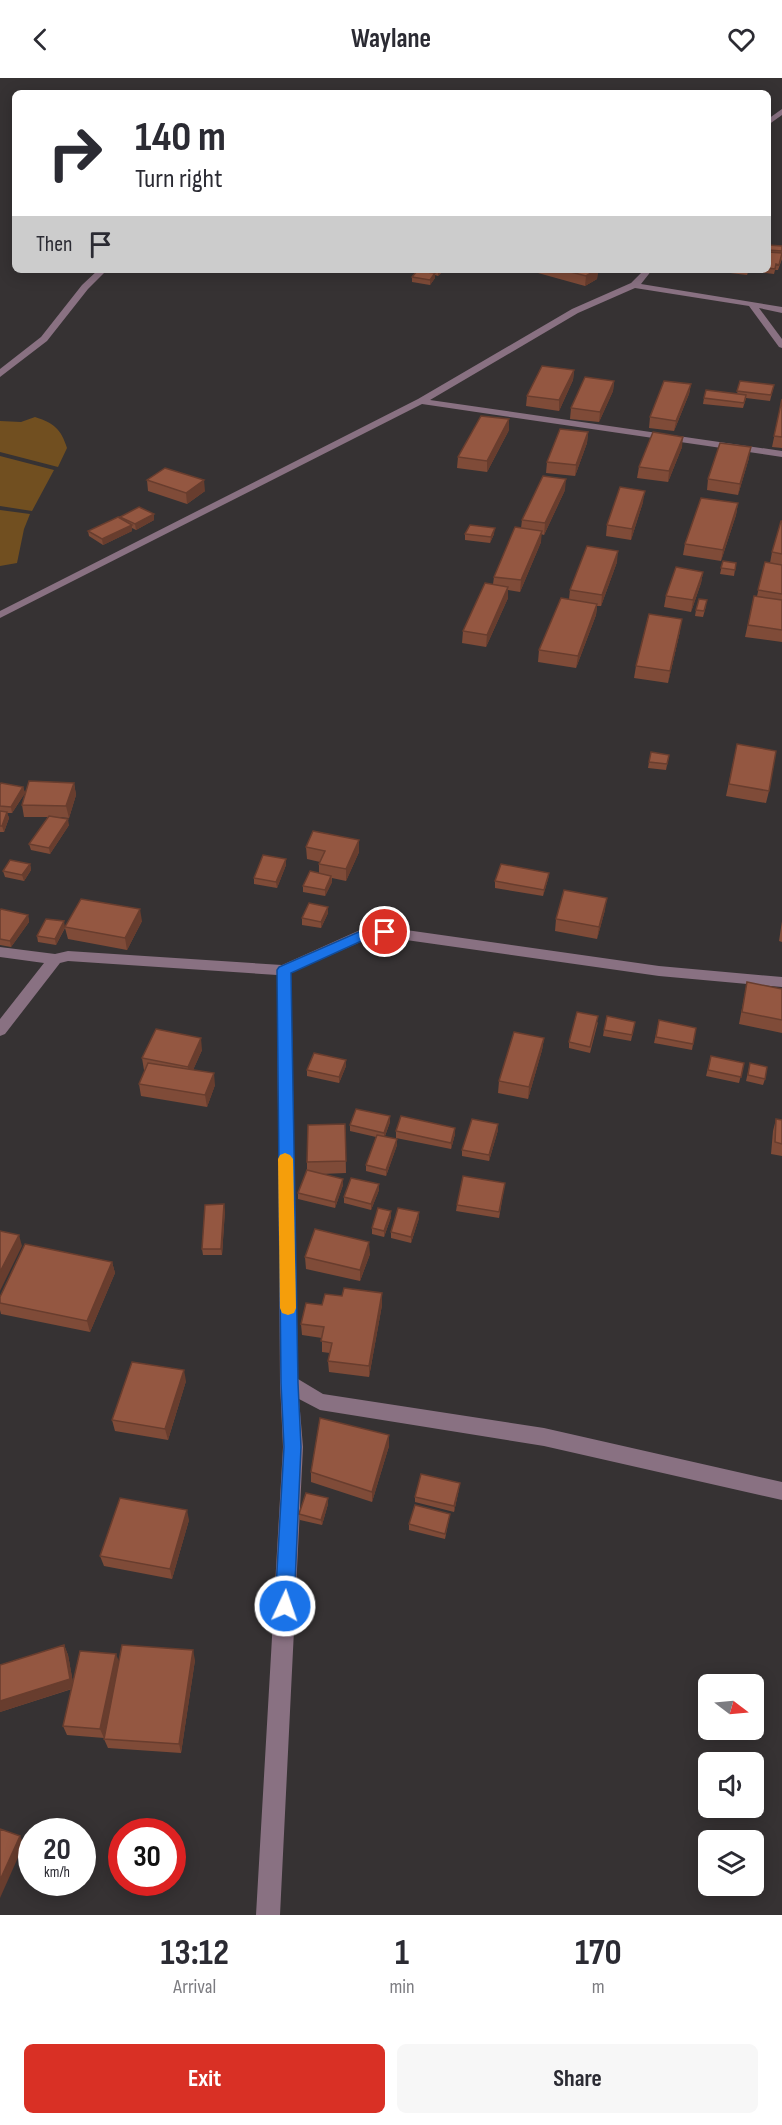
<!DOCTYPE html>
<style>
body{margin:0;font-family:"Sofia Sans Condensed",sans-serif;background:#f7f7f7;color:#2b2b33;height:100vh;display:flex;flex-direction:column;font-size:22px;white-space:nowrap}
*{box-sizing:border-box;margin:0}
p{font-size:20px;color:#7c7c81}
.icon{flex:none;width:33px;height:33px;fill:none;stroke:currentColor;stroke-width:2;stroke-linecap:round;stroke-linejoin:round}
.map{position:relative;height:1837px;overflow:hidden}
.side{display:flex;flex-direction:column;background:#fff;flex:1}
.side>*{flex:none}
.banner{position:absolute;left:12px;top:12px;width:759px;height:183px;border-radius:9px;box-shadow:0 3px 15px #0003;background:#fff;color:#2b2b33;overflow:hidden}
.needle{width:39px;rotate:106deg}
.buttons{position:absolute;left:698px;top:1596px;display:grid;gap:12px}
.buttons a{display:grid;place-items:center;width:66px;height:66px;border-radius:9px;background:#fff;box-shadow:0 3px 15px #0003;font-size:30px}
.speed{position:absolute;left:18px;top:1740px;display:flex;gap:12px;font-size:30px;font-weight:700;text-align:center}
.speed>*{display:grid;place-content:center;width:78px;height:78px;border-radius:50%;background:#fff;box-shadow:0 3px 15px #0003;line-height:1}
.speed small{font-size:15px;font-weight:400}
.speed .limit{border:9px solid #d22;background:#fff;color:#111}
.pin{position:absolute;display:grid;place-items:center;width:51px;height:51px;color:#fff;margin:-26px;border:3px solid #fff;border-radius:50%;box-shadow:0 2px 6px #0007}
.me{position:absolute;width:66px;margin:-33px;rotate:3deg;stroke-linejoin:round;filter:drop-shadow(0 0 4px #0008)}
.turn{display:flex;align-items:center;gap:21px;height:126px;padding:0 24px;font-size:27px}
.turn .icon{width:78px;height:78px;stroke-width:2.5}
.turn b{display:block;font-size:42px;line-height:51px}
.then{display:flex;align-items:center;height:57px;padding:0 24px;background:#0003;gap:12px;font-size:22px}
.eta{display:flex;justify-content:space-evenly;align-items:center;height:102px;text-align:center}
.eta b{font-size:36px;font-weight:700;line-height:42px}
.action{display:flex;gap:12px;margin-top:auto;padding:12px 24px}
.action a{flex:1;height:69px;border-radius:9px;background:#d93025;color:#fff;font-size:24px;font-weight:700;line-height:69px;text-align:center}
.action a+a{background:#f7f7f7;color:#2b2b33}
header{display:flex;justify-content:space-between;align-items:center;height:78px;padding:0 24px;background:#fff;font-size:27px;font-weight:700}
.map>svg:first-child{display:block}
</style>
<header><svg class="icon" aria-label="back" viewBox="0 0 24 24"><path d="M15 5l-7 7 7 7"/></svg>Waylane<svg class="icon" aria-label="heart" viewBox="0 0 24 24"><path d="M12 20l-8-8c-3-5 5-10 8-4 3-6 11-1 8 4z"/></svg></header>
<div class="map">
<svg width="782" height="1837" viewBox="0 0 782 1837">
<rect width="100%" height="100%" fill="#363233"/>
<path fill="#714f20" d="M35,339C54,345 61,351 67,370L58,389L0,374V343L21,344Z
M0,378L54,392L32,433L0,428Z
M0,432L30,436L24,451L17,485L0,488Z"/>
<g fill="none" stroke-linecap="round" stroke-linejoin="round">
<path fill="#897182" fill-rule="evenodd" d="M782,31V37L768,47V41Z
M98,192H107L88,211L47,263L0,299V291L41,259L82,207Z
M644,192H652L641,206L782,229V235L759,230L782,261V270L779,269L749,228L635,210L578,235L430,322L782,373V379L422,326L0,540V533L418,321L572,231L631,205Z
M385,849L659,888L782,899V909L659,898L385,859L367,861L291,895L298,1301L323,1316L544,1350L782,1404V1422L544,1368L320,1332L299,1321L303,1369L280,1837H256L283,1369L280,1305L277,897L68,883L60,885L5,956L0,958V941L44,885L0,879V869L55,876L68,873L282,887L360,852Z"/>
</g>
<path fill="#7f4b38" d="M768,167L782,168V181L778,192H775L774,196L757,194V192H768Z
M396,192H421L420,193L424,194V192H444L438,198L435,197V200L430,207L412,204V199L415,195Z
M539,192H598L597,201L585,208L538,195Z
M723,192H749L747,197L722,194Z
M574,292L573,302L559,333L526,328L527,318Z
M614,303L613,313L599,344L570,341L571,330Z
M740,303L774,307L770,323L746,320L743,330L703,326L704,320L737,316Z
M691,306L689,316L674,353L649,350L650,339Z
M782,321V370L772,369Z
M509,352L487,394L457,390L458,379Z
M588,354L587,365L575,398L546,395L547,384Z
M682,369L668,404L637,400L639,389Z
M749,380L738,417L707,412L708,401Z
M147,402L205,413L187,426L148,413Z
M565,412L544,457L541,456V464L520,514L508,512V520L486,569L462,565L463,553L493,506L494,499L521,450L522,442Z
M643,424L631,462L606,458L607,447Z
M738,425L736,437L721,483L683,477L685,466Z
M120,439L154,442L136,452L132,450V453L103,467L89,458L88,453L120,441Z
M782,443V564L745,559L754,518H757L765,484L770,485L772,474Z
M465,456H494L490,465L465,462Z
M723,483L736,485L734,498L720,496Z
M617,484L601,528H597L596,537L576,590L538,584L539,572L569,521L570,512Z
M703,494L701,505L691,534L664,529L666,518Z
M706,528L703,539L695,538L696,532Z
M680,553L668,605L634,600L636,588Z
M737,666L769,713L766,725L726,718Z
M669,677L666,692L648,690L649,684Z
M74,705L76,717L69,740L58,739L69,747L50,776L31,772L29,766L48,739H24L22,727Z
M0,707L23,709L25,715L12,735H7L9,740L4,754H0Z
M359,762V774L346,803L332,800V804L325,818L303,814V808L319,795V786L320,784L307,781L306,769Z
M286,781V787L277,810L254,806V800Z
M30,786L31,792L24,803L5,799L3,793Z
M549,795L548,801L543,818L495,810V803Z
M328,829V835L321,850L302,847V840Z
M605,832L597,861L555,853L556,841Z
M0,833L28,837L29,844L11,869L0,867Z
M142,843L127,872L68,861L65,850L56,867L38,864L37,858L65,849Z
M782,843V864L779,863Z
M747,904L782,911V955L739,946Z
M659,942L696,950L692,972L654,965Z
M598,944L590,975L569,970V964Z
M635,944L631,963L603,958L604,952Z
M544,960L542,972L528,1021L498,1015L499,1003Z
M202,972L193,992L215,1007L207,1029L141,1018L139,1006L145,992H144L142,980Z
M711,978L744,985L739,1005L706,998Z
M750,985L765,1001L763,1007L746,1003Z
M346,988L339,1005L307,998V992Z
M776,1041L782,1042V1078L771,1076L773,1053Z
M390,1044L385,1058L397,1067L386,1098L366,1093V1087L376,1059L350,1053V1047Z
M345,1046L346,1095L321,1096L343,1101V1107L335,1130L298,1121V1115L307,1092V1084Z
M455,1050V1056L451,1071L396,1060V1053Z
M498,1052L489,1083L462,1078V1072Z
M505,1105L499,1140L456,1133L457,1127Z
M379,1106V1112L371,1132L344,1125V1119Z
M225,1132L222,1177H203L202,1171Z
M391,1139L384,1159L372,1156V1150Z
M419,1140L411,1165L391,1160V1154Z
M370,1176L360,1203L306,1191L305,1179Z
M112,1184L115,1195L90,1254L1,1236L0,1232V1219Z
M322,1227H382L369,1299L329,1294L328,1283L330,1275L322,1274V1260L302,1257L301,1246Z
M186,1303L168,1362L115,1353L112,1342Z
M389,1357V1368L372,1424L311,1404V1394Z
M459,1411L454,1434L415,1424V1419Z
M328,1420V1426L322,1447L300,1442L299,1436Z
M450,1436L445,1461L409,1452V1446Z
M189,1442L172,1501L104,1488L100,1478Z
M64,1567L68,1577L73,1605L119,1583L195,1582L181,1675L108,1670L104,1661L110,1633L104,1660L67,1657L63,1648L72,1611L0,1634V1587Z"/>
<path fill="#683d2e" d="M439,192H444L438,198V193Z
M596,192H598L597,201L585,208L586,198Z
M435,195V200L430,207V202Z
M574,292L573,302L559,333V322Z
M614,303L613,313L599,344L600,334Z
M691,306L689,316L674,353L676,343Z
M509,341V352L487,394V383Z
M588,354L587,365L575,398L576,387Z
M683,359L682,369L668,404L669,393Z
M751,369L749,380L738,417L740,406Z
M566,401L565,412L544,457L545,445Z
M204,402L205,413L187,426L186,415Z
M645,413L643,424L631,462L632,451Z
M738,425L736,437L721,483L723,472Z
M154,436V442L136,452L135,446Z
M132,447V453L103,467L102,461Z
M495,450L494,456L490,465L491,459Z
M542,453L541,464L520,514L521,502Z
M618,473L617,484L601,528L602,517Z
M703,494L701,505L691,534L693,522Z
M508,509V520L486,569L487,557Z
M597,526L596,537L576,590L578,578Z
M682,541L680,553L668,605L670,593Z
M74,705L76,717L69,740L66,728Z
M23,709L25,715L12,735L11,729Z
M7,734L9,740L4,754L2,748Z
M68,741L69,747L50,776L49,770Z
M359,762V774L346,803V791Z
M286,781V787L277,810L276,804Z
M30,786L31,792L24,803L22,797Z
M549,795L548,801L543,818L544,812Z
M331,798L332,804L325,818V812Z
M607,820L605,832L597,861L599,849Z
M328,829V835L321,850V844Z
M140,831L142,843L127,872L125,860Z
M28,837L29,844L11,869L10,863Z
M64,843L65,849L56,867L55,861Z
M201,960L202,972L189,1001L188,989Z
M544,960L542,972L528,1021L529,1009Z
M346,982V988L339,1005V999Z
M214,995L215,1007L207,1029L205,1017Z
M390,1038V1044L384,1061V1055Z
M498,1046V1052L489,1083V1077Z
M455,1050V1056L451,1071V1065Z
M397,1061V1067L386,1098V1092Z
M343,1101V1107L335,1130V1124Z
M379,1106V1112L371,1132V1126Z
M224,1126L225,1132L222,1177L221,1171Z
M391,1133V1139L384,1159V1153Z
M419,1134V1140L411,1165V1159Z
M19,1157L22,1168L0,1213V1194Z
M369,1164L370,1176L360,1203V1192Z
M112,1184L115,1195L90,1254L87,1243Z
M382,1215V1227L369,1299V1288Z
M184,1292L186,1303L168,1362L165,1351Z
M389,1357V1368L372,1424V1414Z
M460,1405L459,1411L454,1434V1428Z
M328,1420V1426L322,1447L321,1442Z
M187,1432L189,1442L172,1501L170,1491Z
M64,1567L68,1577L74,1610L0,1634V1623Z
M193,1572L195,1582L181,1675L179,1666Z
M116,1576L120,1586L104,1660L100,1651Z
M20,1758L24,1766L0,1820V1802Z"/>
<path fill="#945741" stroke="#683d2e" stroke-width="1.5" d="M768,167L782,168V173L768,172Z
M768,174L782,175L779,187L776,186L775,191L768,190Z
M563,192H596L586,198Z
M417,193L435,195L430,202L412,199Z
M542,288L574,292L559,322L527,318Z
M585,299L614,303L600,334L571,330Z
M664,303L691,306L676,343L650,339Z
M740,303L774,307L771,317L737,313Z
M706,312L746,317L744,325L704,320Z
M782,321V359L774,358Z
M481,338L509,341L487,383L458,379Z
M560,351L588,354L576,387L547,384Z
M653,354L683,359L669,393L639,389Z
M720,365L751,369L740,406L708,401Z
M165,390L204,402L186,415L147,402Z
M543,398L566,401L545,445L522,442Z
M620,409L645,413L632,451L607,447Z
M701,420L738,425L723,472L685,466Z
M139,429L154,436L135,446L120,439Z
M118,439L132,447L102,461L88,453Z
M781,443H782V476L772,474Z
M470,447L495,450L491,459L465,456Z
M515,449L542,453L521,502L494,499Z
M587,468L618,473L602,517L570,512Z
M723,483L736,485L735,492L721,490Z
M765,484L782,487V516L758,512Z
M676,489L703,494L693,522L666,518Z
M485,505L508,509L487,557L463,553Z
M754,518L782,522V552L748,547Z
M561,520L597,526L578,578L539,572Z
M699,521L707,522L704,533L696,532Z
M649,536L682,541L670,593L636,588Z
M737,666L776,673L769,713L729,706Z
M651,674L669,677L667,686L649,684Z
M29,703L74,705L66,728L22,727Z
M1,705L23,709L11,729L0,728V707Z
M0,733L7,734L2,748H0Z
M49,738L68,741L49,770L29,766Z
M313,753L359,762L346,791L319,786L325,773L306,769Z
M263,777L286,781L276,804L254,800Z
M10,782L30,786L22,797L3,793Z
M501,786L549,795L544,812L495,803Z
M310,793L331,798L325,812L303,808Z
M564,812L607,820L599,849L556,841Z
M81,821L140,831L125,860L65,849Z
M309,825L328,829L321,844L302,840Z
M1,831L28,837L10,863L0,861V833Z
M46,841L64,843L55,861L37,858Z
M747,904L782,911V942L742,934Z
M577,934L598,938L590,969L569,964Z
M607,938L635,944L632,957L604,952Z
M659,942L696,950L693,966L656,959Z
M156,951L201,960L188,989L142,980Z
M514,954L544,960L529,1009L499,1003Z
M314,975L346,982L339,999L307,992Z
M711,978L744,985L741,999L708,992Z
M148,985L214,995L205,1017L139,1006Z
M750,985L767,989L765,1001L748,997Z
M356,1031L390,1038L384,1055L350,1047Z
M401,1038L455,1050L451,1065L396,1053Z
M472,1041L498,1046L489,1077L462,1072Z
M776,1041L782,1042V1066L775,1064Z
M345,1046L346,1083L307,1084L308,1047Z
M377,1057L397,1061L386,1092L366,1087Z
M307,1092L343,1101L335,1124L298,1115Z
M463,1098L505,1105L499,1134L457,1127Z
M351,1100L379,1106L371,1126L344,1119Z
M224,1126L221,1171H202L205,1127Z
M378,1130L391,1133L384,1153L372,1150Z
M398,1130L419,1134L411,1159L391,1154Z
M315,1151L369,1164L360,1192L305,1179Z
M0,1153L19,1157L0,1194Z
M25,1166L112,1184L87,1243L0,1225V1219Z
M344,1210L382,1215L369,1288L328,1283L332,1265L321,1263L324,1249L301,1246L306,1225L322,1227L325,1216L342,1218Z
M132,1284L184,1292L165,1351L112,1342Z
M320,1340L389,1357L372,1414L311,1394Z
M421,1396L460,1405L454,1428L415,1419Z
M306,1415L328,1420L321,1442L299,1436Z
M120,1420L187,1432L170,1491L100,1478Z
M415,1427L450,1436L445,1456L409,1446Z
M64,1567L70,1601L0,1623V1587Z
M122,1567L193,1572L179,1666L104,1661Z
M80,1573L116,1576L100,1651L63,1648Z
M0,1751L20,1758L0,1802Z"/>
<path fill="#1a73e8" stroke="#114b97" stroke-width="1.5" d="M385,849L391,854L389,857L368,860L291,895L298,1305L301,1369L294,1528L291,1534L285,1537L278,1534L275,1528L284,1369L281,1305L277,892L279,889L361,853Z"/>
<path fill="#f59e0b" d="M285,1075L290,1077L293,1081L296,1230L294,1235L288,1237L282,1235L280,1230L278,1081L280,1077Z"/>
</svg>
<div class="buttons">
<a><svg class="needle" viewBox="-14 -14 28 28"><path d="M0-13l5 13h-10z" fill="#e53935"/><path d="M0 13l5-13h-10z" fill="#7c7c81"/></svg></a>
<a><svg class="icon" aria-label="sound" viewBox="0 0 24 24"><path d="M4 9h4l5-4v14l-5-4H4zM17 9q2 3 0 6"/></svg></a>
<a><svg class="icon" aria-label="layers" viewBox="0 0 24 24"><path d="M12 4l9 5-9 5-9-5zM3 14l9 5 9-5"/></svg></a>
</div>
<div class="speed"><div>20<small>km/h</small></div><div class="limit">30</div></div>
<div class="pin" style="left:385px;top:854px;background:#d93025"><svg class="icon" aria-label="arrive" viewBox="0 0 24 24"><path d="M6 21V4h12l-3 4 3 4H6"/></svg></div>
<svg class="me" style="left:285px;top:1528px" viewBox="-20 -20 40 40"><circle r="17" fill="#1a73e8" stroke="#fff" stroke-width="3"/><path d="M0-11L8 9 0 5-8 9z" fill="#fff"/></svg>
<div class="banner">
<div class="turn"><svg class="icon" aria-label="right" viewBox="0 0 24 24"><path d="M7 20v-9h11M14 6l5 5-5 5"/></svg><div><b>140 m</b>Turn right</div></div>
<div class="then">Then<svg class="icon" aria-label="arrive" viewBox="0 0 24 24"><path d="M6 21V4h12l-3 4 3 4H6"/></svg></div>
</div>
</div>
<section class="side">
<div class="eta">
<div><b>13:12</b><p>Arrival</p></div>
<div><b>1</b><p>min</p></div>
<div><b>170</b><p>m</p></div>
</div>
<div class="action"><a>Exit</a><a>Share</a></div>
</section>
